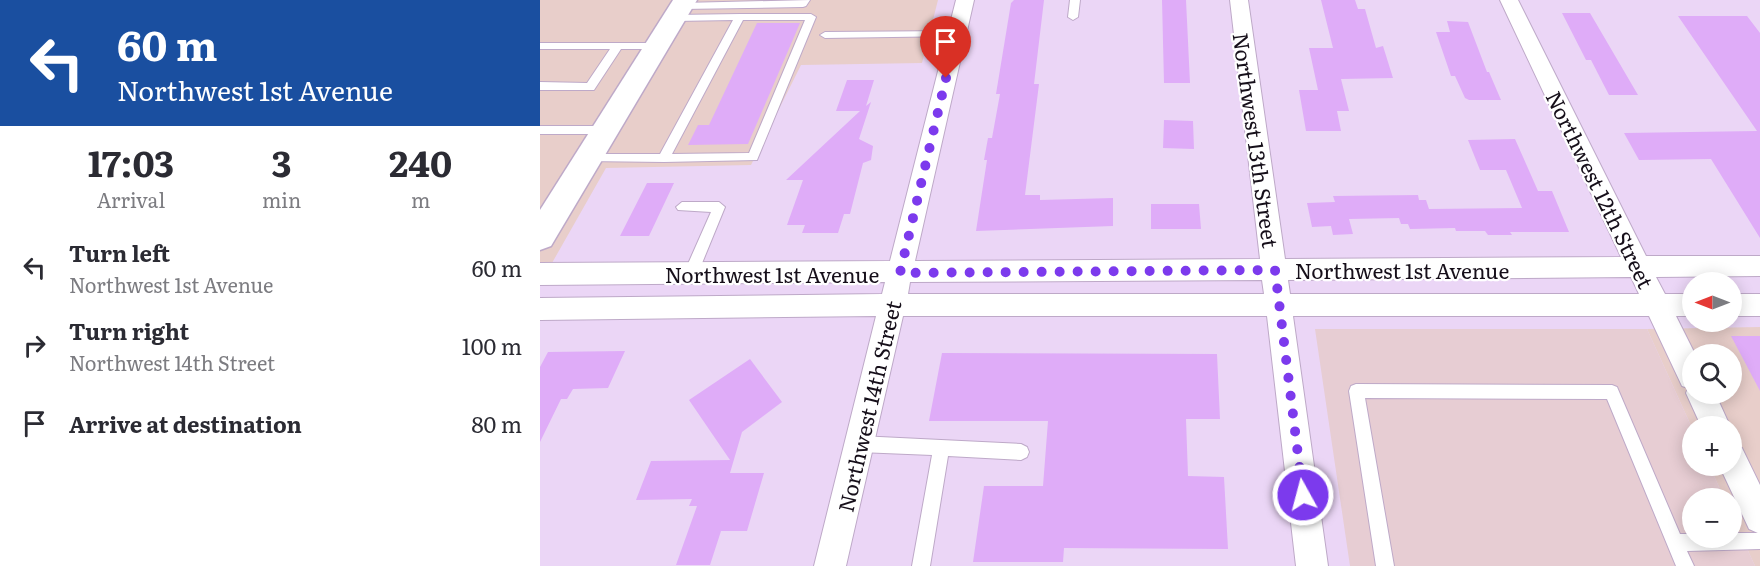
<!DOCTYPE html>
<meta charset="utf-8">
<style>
body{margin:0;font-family:Literata,serif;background:#f2f2f3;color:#2b2b33;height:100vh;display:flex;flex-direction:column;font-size:22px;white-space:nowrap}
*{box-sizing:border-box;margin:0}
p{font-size:20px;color:#7c7c81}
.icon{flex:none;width:33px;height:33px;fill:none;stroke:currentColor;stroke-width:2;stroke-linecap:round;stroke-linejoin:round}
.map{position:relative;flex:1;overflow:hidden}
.side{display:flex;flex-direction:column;background:#fff;width:540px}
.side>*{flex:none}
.banner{background:#1a4fa0;color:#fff;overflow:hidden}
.needle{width:39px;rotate:270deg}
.tools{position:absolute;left:1142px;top:272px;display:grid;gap:12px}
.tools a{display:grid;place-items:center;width:60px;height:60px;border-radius:50%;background:#fff;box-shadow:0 3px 15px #0003;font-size:30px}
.pin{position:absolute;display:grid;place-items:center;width:51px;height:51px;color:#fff;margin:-62px -26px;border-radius:50% 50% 50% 0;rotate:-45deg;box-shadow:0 0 6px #0007}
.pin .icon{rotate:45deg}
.me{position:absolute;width:66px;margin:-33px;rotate:353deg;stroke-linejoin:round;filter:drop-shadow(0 0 4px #0008)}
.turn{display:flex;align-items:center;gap:21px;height:126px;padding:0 18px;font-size:27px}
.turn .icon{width:78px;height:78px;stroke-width:2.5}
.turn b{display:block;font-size:42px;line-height:51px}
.eta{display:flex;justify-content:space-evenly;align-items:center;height:102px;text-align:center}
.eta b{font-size:36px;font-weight:700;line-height:42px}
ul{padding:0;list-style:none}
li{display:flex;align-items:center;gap:18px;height:78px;padding:0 18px}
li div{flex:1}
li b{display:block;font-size:22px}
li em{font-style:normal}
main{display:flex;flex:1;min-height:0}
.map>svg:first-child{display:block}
</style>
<main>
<section class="side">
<div class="banner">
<div class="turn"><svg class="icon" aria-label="left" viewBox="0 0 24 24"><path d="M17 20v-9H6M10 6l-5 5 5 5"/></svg><div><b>60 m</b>Northwest 1st Avenue</div></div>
</div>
<div class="eta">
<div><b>17:03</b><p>Arrival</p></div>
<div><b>3</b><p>min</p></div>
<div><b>240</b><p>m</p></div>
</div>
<ul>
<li><svg class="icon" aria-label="left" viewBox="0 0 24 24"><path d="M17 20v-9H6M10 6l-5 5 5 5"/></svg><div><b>Turn left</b><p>Northwest 1st Avenue</p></div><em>60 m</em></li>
<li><svg class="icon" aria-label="right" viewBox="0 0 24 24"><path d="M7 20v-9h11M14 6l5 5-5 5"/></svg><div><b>Turn right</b><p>Northwest 14th Street</p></div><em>100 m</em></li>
<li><svg class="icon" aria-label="arrive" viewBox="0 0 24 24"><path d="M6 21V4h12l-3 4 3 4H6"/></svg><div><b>Arrive at destination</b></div><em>80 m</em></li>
</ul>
</section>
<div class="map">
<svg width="1220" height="566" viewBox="0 0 1220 566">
<rect width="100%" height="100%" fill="#ebd6f6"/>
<path fill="#e8ceca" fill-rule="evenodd" d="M0,0H398L382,63L261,65L211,165L66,168L12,263H0Z
M1220,327V566H1215L1191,514V498H1184L1169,465H1191V426H1152V428L1107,329ZM1152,354H1191V393H1152Z"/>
<path fill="#e7cdd3" d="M775,329H1107L1152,428V465H1169L1184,498H1152V537H1191V514L1215,566H810Z"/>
<path fill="#dfacf8" d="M474,0H504L494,84H499L485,195H500V200L573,198V226L436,231L447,160H444L448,138H452L460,94H456L471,3Z
M622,0H646L650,83H624Z
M781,0H815L818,9H825L836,48L843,46L853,78L801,79L809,111H797L801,131H766L759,90H778L769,48H793Z
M1022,13H1050L1098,95H1069L1051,60H1046Z
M1138,16H1207L1220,33V238L1171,159L1099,160L1084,133L1217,131Z
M907,21L928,22L947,72H949L961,100H929L925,98L915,76H911L896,32H910Z
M217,23H260L208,144L148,145L158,125H169Z
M307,80H334L326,106L331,102L319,139L333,146L331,160L323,163L310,214H304L298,233H262L265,225H247L263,180H246L320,111H296Z
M624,120L653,121L654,149L623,148Z
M975,139L998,191H1012L1029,232H970L972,235H948L945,231H916L915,228L870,229L868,224H861L859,218L809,219L813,234L793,235L791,226L772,227L767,203L795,202L793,196L878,195L879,200H886L889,209L982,208L966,170H940L928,140Z
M107,183H134L109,236H80Z
M611,204H659L661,229H611Z
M1191,336H1220V391Z
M85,351L68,388L33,389L27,399H21L0,442V367L8,352Z
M402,353L677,354L680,419H646L648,476L684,477L688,549L524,548L523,562H433L444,486H503L508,421H389Z
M210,359L242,402L202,432L190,473H224L207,531H181L170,565H136L157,506H149L152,499L96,500L111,461L190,460L149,400Z"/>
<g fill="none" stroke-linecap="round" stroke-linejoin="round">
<g stroke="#bea9c8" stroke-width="2">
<path id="service" d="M270,0L266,6L263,7L142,9L137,6L142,3Z
M530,0H540L538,17L533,20L528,17Z
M200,14H271L276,17L217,160L124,162L45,161L43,158L45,155L49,154H120L193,20L135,21L130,18L135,15ZM203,20H265L209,153L132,154Z
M416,31L421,34L420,36L285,38L280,35L285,32Z
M0,43H117L122,46L117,49H81L54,90H0V82L47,83L70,49H0Z
M0,126H65L71,130L65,134H0Z
M142,202H179L185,207L158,273L156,277H146L144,273L171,212L138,210L136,207Z
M816,384L1072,385L1077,387L1140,534H1152V537H1191V533H1220V549L1147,551L1154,566H1136L1067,399L825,398L854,566H836L809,391L811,386Z
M319,436L481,444L487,447L489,452L487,457L481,460L408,456L390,566H372L392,455L319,452L313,449L311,444L313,439Z"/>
</g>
<g stroke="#bea9c8" stroke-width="2">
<path id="minor" d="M416,0H434L375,261L720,259L690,0H708L745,259L1081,257L960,0H978L1106,256H1220V276L1116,277L1125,294H1152V316H1136L1155,354H1152V393H1175L1190,426H1161L1146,393L1148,388L1142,386L1109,316H753L788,566H756L727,316H363L306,566H274L336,316L0,320V298L342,294L345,282L0,285V263L350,261ZM1091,277L1099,294H750L748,280ZM722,280L724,294H368L370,282Z
M1191,294H1220V316H1191Z
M1191,443L1202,448L1220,485V534L1209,529L1179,465H1191Z"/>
</g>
<g stroke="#bea9c8" stroke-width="3">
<path id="tertiary" d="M133,0H157L11,246L0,250V210Z"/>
</g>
<use href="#service" fill="#fff" fill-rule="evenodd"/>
<use href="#minor" fill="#fff" fill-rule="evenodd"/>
<use href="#tertiary" fill="#fff" fill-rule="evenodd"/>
</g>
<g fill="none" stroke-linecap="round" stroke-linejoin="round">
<path stroke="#7c3aed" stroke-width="10" stroke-dasharray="0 18" d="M406,78L360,273L735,270L763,495"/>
</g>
<g text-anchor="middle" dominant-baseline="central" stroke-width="4.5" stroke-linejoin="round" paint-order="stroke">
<g font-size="21" fill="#160f1a" stroke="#fff">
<text transform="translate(717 140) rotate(82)">Northwest 13th Street</text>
<text transform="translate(1061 189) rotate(64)">Northwest 12th Street</text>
<text x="862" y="269">Northwest 1st Avenue</text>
<text x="232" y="273">Northwest 1st Avenue</text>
<text transform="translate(328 406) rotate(-77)">Northwest 14th Street</text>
</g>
</g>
</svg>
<div class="tools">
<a><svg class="needle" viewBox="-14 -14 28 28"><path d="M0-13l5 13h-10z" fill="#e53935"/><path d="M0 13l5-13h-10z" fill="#7c7c81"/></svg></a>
<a><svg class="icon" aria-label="search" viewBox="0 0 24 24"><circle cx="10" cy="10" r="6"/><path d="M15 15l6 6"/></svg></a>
<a>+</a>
<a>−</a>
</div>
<div class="pin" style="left:406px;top:78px;background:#d93025"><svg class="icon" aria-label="arrive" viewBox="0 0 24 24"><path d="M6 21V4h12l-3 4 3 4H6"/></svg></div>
<svg class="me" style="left:763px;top:495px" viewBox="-20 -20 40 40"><circle r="17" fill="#7c3aed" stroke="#fff" stroke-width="3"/><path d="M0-11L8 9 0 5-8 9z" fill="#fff"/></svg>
</div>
</main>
